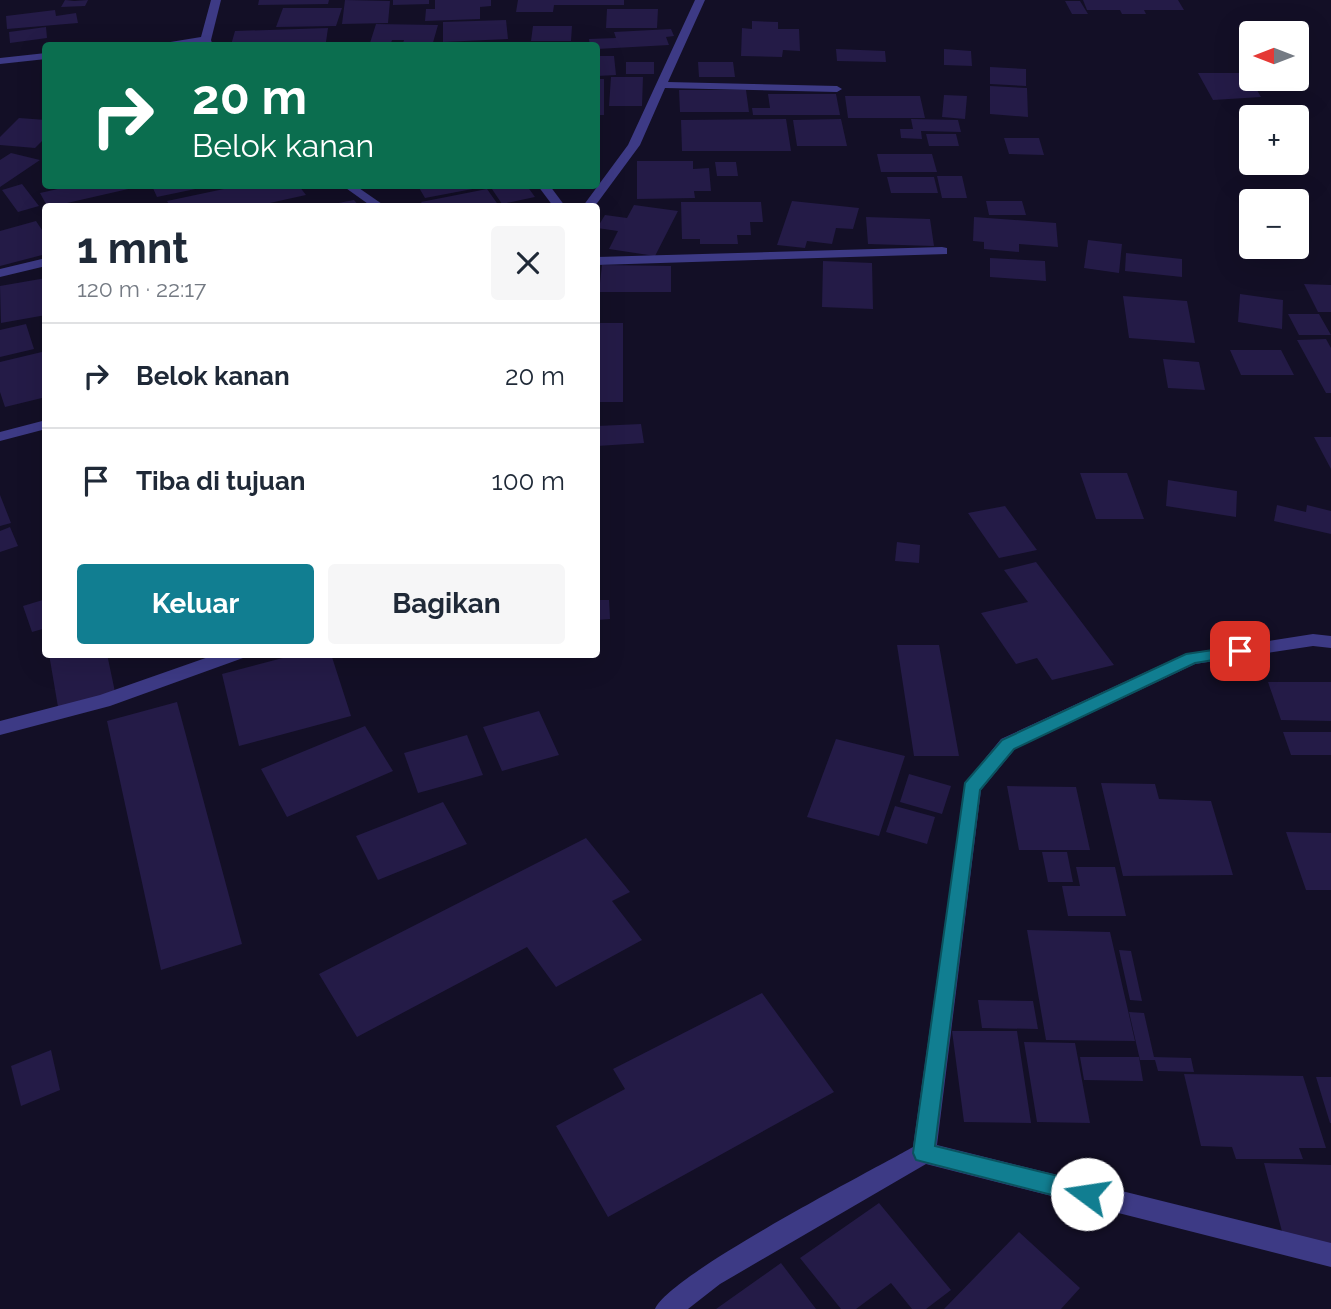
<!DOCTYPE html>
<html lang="id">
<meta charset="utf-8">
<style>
body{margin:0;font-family:Raleway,sans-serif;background:#f6f6f7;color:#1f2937;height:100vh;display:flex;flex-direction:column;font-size:26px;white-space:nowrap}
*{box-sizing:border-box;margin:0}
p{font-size:23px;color:#747a83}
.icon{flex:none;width:38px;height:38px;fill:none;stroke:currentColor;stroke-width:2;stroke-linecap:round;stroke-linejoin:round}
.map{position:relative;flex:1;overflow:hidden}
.side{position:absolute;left:42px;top:203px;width:558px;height:455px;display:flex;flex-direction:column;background:#fff;border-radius:7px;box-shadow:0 7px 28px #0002}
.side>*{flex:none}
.top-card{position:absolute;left:42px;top:42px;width:558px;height:147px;border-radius:7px;box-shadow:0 7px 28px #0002;background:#0b6e4f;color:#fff;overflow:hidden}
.needle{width:46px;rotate:270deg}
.fabs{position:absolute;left:1239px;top:21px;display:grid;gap:14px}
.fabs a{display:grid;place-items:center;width:70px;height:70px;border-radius:7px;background:#fff;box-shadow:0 7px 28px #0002;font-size:35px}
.pin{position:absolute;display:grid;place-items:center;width:60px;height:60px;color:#fff;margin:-30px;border-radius:14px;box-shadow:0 4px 10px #0006}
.me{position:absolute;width:77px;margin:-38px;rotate:284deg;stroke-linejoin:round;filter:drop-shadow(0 0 5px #0008)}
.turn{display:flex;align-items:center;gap:24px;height:147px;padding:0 35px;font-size:32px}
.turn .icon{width:91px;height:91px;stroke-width:2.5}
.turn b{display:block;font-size:49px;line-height:60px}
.round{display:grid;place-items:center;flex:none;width:74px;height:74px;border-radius:7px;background:#f6f6f7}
.summary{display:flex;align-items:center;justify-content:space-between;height:119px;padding:0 35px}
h1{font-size:42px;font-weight:700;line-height:52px}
.primary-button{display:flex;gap:14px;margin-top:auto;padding:14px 35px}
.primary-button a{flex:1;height:80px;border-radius:7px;background:#117e91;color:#fff;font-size:28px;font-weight:700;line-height:80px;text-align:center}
.primary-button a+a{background:#f6f6f7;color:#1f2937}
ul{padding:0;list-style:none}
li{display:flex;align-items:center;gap:21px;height:105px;padding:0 35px;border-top:2px solid #e0e1e3}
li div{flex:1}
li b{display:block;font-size:26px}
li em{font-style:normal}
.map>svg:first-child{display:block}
</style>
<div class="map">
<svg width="1331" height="1309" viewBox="0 0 1331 1309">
<rect width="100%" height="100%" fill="#130f26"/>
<path fill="#241b47" d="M65,0L74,1L88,0L85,6L61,7Z
M259,0H329L328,4L258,5Z
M345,0L390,1L388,23L342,24Z
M393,0H429V4L393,5Z
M435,0H491V6L480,7V19L425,21L426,9H435Z
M518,0H624V5H554L553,12H516Z
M1083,0H1178L1184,10H1144L1146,14H1122L1120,10H1087Z
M1065,1H1080L1088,14H1072Z
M283,8H342L336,26L276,27Z
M607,9H658L657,28H606Z
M55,10L56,16L76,13L78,23L7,29L6,16Z
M506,20L508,39L443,42V22Z
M752,21L778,22V29H799L800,51L783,50L782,57L741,56L742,28L752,29Z
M376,24L438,25L432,46H402L404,40H392L390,46H369Z
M533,26H572L571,41H531Z
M46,27L47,38L10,43L9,32Z
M328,28L326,42L231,45L235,31Z
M671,29L674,36L666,37L669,45L597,49V46H590L589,39L616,38L614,32Z
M836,49L885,51L886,62L837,61Z
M944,49L971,51L972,66L944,65Z
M597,56H614L616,75L597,76Z
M626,62H654V74H626Z
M698,62H733L735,77H699Z
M990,67L1026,69V86L990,84Z
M1198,73H1247L1261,97L1213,100Z
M611,77H643L642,106H609Z
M597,79H604V115H597Z
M990,86L1027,88L1028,117L990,114Z
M679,90H746L749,112H680Z
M768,94H836L840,115H753L752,108H770Z
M944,95L967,96L965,119L942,117Z
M845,96H920L925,118H848Z
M19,118L46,120V137L35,148L0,145V137Z
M786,119L791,151H682L681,120Z
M841,119L847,146H797L793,120Z
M911,119L958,120L961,132L921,131L922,139L901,138L900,129H913Z
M926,134H956L959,146H929Z
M1004,138H1039L1044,155L1009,154Z
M11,153L40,160L0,187V160Z
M877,154H932L937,172H881Z
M637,161H693V169L709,168L711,191H694L695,198L637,199Z
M715,162H736L738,176H717Z
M937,176H962L967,198H942Z
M887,177H934L938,193H891Z
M22,184L39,206L18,212L2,190Z
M71,186H137V187L54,206H47L40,193Z
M152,186H198L200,188L157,197Z
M238,186H299L306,195L256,206H170L167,201Z
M418,186H483V187L425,198Z
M490,186H527L535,197L502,204Z
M487,189L499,206H424L421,202Z
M354,200L359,206H328V205Z
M792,201L859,208L853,229L836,228L832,244L807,241L805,248L777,245Z
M986,201H1022L1026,215H989Z
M681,202H761L763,222H750L751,235H737L738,244H700V239H682Z
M634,205L678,211L655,256L609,249L618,231L597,228L605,215L627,218Z
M866,217L930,219L934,246L868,244Z
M974,217L1056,223L1058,247L1019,244V252L984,249V242L973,241Z
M36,221L46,236V254L0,266V231Z
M1088,240L1122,244L1119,273L1084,268Z
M1126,253L1182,259V277L1125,271Z
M990,258L1045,261L1046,281L990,277Z
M823,261L872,263L873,309L822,307Z
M602,265L671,266V292H599Z
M46,278V315L1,323L0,286Z
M1304,284L1331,285V312H1318Z
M1240,294L1283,300L1282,329L1238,322Z
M1123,296L1187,301L1195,343L1129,338Z
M1288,314H1319L1331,335H1299Z
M597,323H623V402H597Z
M26,324L34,349L0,357V330Z
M1326,339L1331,348V393H1326L1297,340Z
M1230,350H1281L1294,375H1241Z
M46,351V397L5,407L0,392V362Z
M1163,359L1199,362L1205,390L1168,388Z
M641,424L644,443L597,446V426Z
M1314,437H1331V469Z
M1080,473H1127L1144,519H1096Z
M1168,480L1237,491L1236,517L1166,506Z
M0,495L11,523L0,526Z
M1277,505L1306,512L1307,505L1331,511V534L1274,521Z
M1005,506L1037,550L999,558L968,513Z
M10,527L18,546L0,552V531Z
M897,542L920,545L919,563L895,561Z
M1036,562L1114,665L1052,680L1037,658L1016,664L981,613L1028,602L1004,570Z
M46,599V628L32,632L23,606Z
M597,600H609L610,619L597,620Z
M897,645H939L959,756H914Z
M49,654H107L115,692L58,707Z
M298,654H331L351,716L239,746L222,674Z
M1268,682H1331V721L1281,720Z
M177,702L242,944L161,970L107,721Z
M539,711L559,755L502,771L483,727Z
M365,726L393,771L287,817L261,769Z
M1283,732H1331V755H1291Z
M467,735L483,775L418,793L404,753Z
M836,739L905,756L879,836L807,817Z
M909,774L951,786L942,814L900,802Z
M1101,783L1155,784L1159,799L1211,801L1233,875L1123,876Z
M1007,786L1076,787L1090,850H1019Z
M443,802L467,844L378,880L356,836Z
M895,806L935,817L927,844L886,832Z
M1286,832L1331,833V890H1306Z
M586,838L630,892L612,901L642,940L556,987L527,947L357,1037L319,974Z
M1042,852H1067L1073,882H1048Z
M1076,867H1115L1126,916H1068L1062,886H1080Z
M1027,930L1110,932L1135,1041L1046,1040Z
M1119,950L1131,951L1142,1001L1130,1000Z
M762,993L834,1092L608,1217L556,1126L625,1089L613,1069Z
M978,1000L1033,1001L1038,1029L982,1028Z
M1129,1012L1144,1013L1154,1057L1191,1058L1194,1072L1158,1071L1155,1060H1140Z
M952,1031H1017L1031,1123L964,1122Z
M1024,1042L1075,1043L1090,1123L1037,1122Z
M51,1050L60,1090L21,1106L11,1066Z
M1080,1057H1139L1143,1081L1084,1080Z
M1184,1074L1303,1076L1326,1148H1299L1303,1159H1236L1232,1147L1201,1146Z
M1316,1077H1331V1123H1330Z
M1264,1163L1331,1165V1244L1285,1243Z
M879,1203L951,1290L926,1309H912L891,1283L856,1309H841L800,1258Z
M1019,1232L1080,1288L1061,1309H944Z
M781,1263L816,1309H716Z"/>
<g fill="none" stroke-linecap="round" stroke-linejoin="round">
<path fill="#3d3a85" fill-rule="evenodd" d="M211,0H221L211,40L213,46H146L201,37Z
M695,0H705L668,82L837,86L842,89L837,92L665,88L640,145L595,206H583L628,145Z
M46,53V59L0,64V58Z
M343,186H356L385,206H371Z
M538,186H550L565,206H553Z
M942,247L947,248V254L597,265V257Z
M46,258V266L0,277V269Z
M46,420V429L0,441V432Z
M1313,634L1331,636V648L1313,646L1195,664L1015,749L981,790L937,1145L1331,1243V1267L926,1164L720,1284L688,1309H655C670,1274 869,1172 913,1147L965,783L1001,739L1185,654Z
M217,654H245L243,658L110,706L0,735V721L100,695Z"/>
</g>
<path fill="#117e91" stroke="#0b525e" stroke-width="2" d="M1240,646L1248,651L1245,655L1195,663L1014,749L980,790L935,1146L1087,1183L1094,1186L1097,1194L1094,1201L1087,1204L916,1160L913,1153L965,783L1002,740L1186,654Z"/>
</svg>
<div class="fabs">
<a><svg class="needle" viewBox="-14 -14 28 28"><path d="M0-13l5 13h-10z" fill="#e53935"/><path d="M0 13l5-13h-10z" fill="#747a83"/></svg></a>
<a>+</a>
<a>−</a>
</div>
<div class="pin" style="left:1240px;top:651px;background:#d93025"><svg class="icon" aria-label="arrive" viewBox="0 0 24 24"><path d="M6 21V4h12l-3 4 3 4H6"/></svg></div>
<svg class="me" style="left:1087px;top:1194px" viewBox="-20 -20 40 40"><circle r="19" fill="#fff"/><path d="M0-13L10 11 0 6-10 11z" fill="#117e91"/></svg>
<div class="top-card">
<div class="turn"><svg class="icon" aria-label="right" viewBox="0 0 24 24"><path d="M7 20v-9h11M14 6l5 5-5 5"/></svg><div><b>20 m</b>Belok kanan</div></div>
</div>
<section class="side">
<div class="summary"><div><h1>1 mnt</h1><p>120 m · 22:17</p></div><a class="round"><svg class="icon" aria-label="close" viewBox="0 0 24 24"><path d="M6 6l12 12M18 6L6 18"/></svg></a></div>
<ul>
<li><svg class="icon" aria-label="right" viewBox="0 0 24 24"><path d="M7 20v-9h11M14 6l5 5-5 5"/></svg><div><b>Belok kanan</b></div><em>20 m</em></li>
<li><svg class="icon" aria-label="arrive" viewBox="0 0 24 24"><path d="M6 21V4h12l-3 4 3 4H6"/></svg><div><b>Tiba di tujuan</b></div><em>100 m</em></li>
</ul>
<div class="primary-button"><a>Keluar</a><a>Bagikan</a></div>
</section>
</div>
